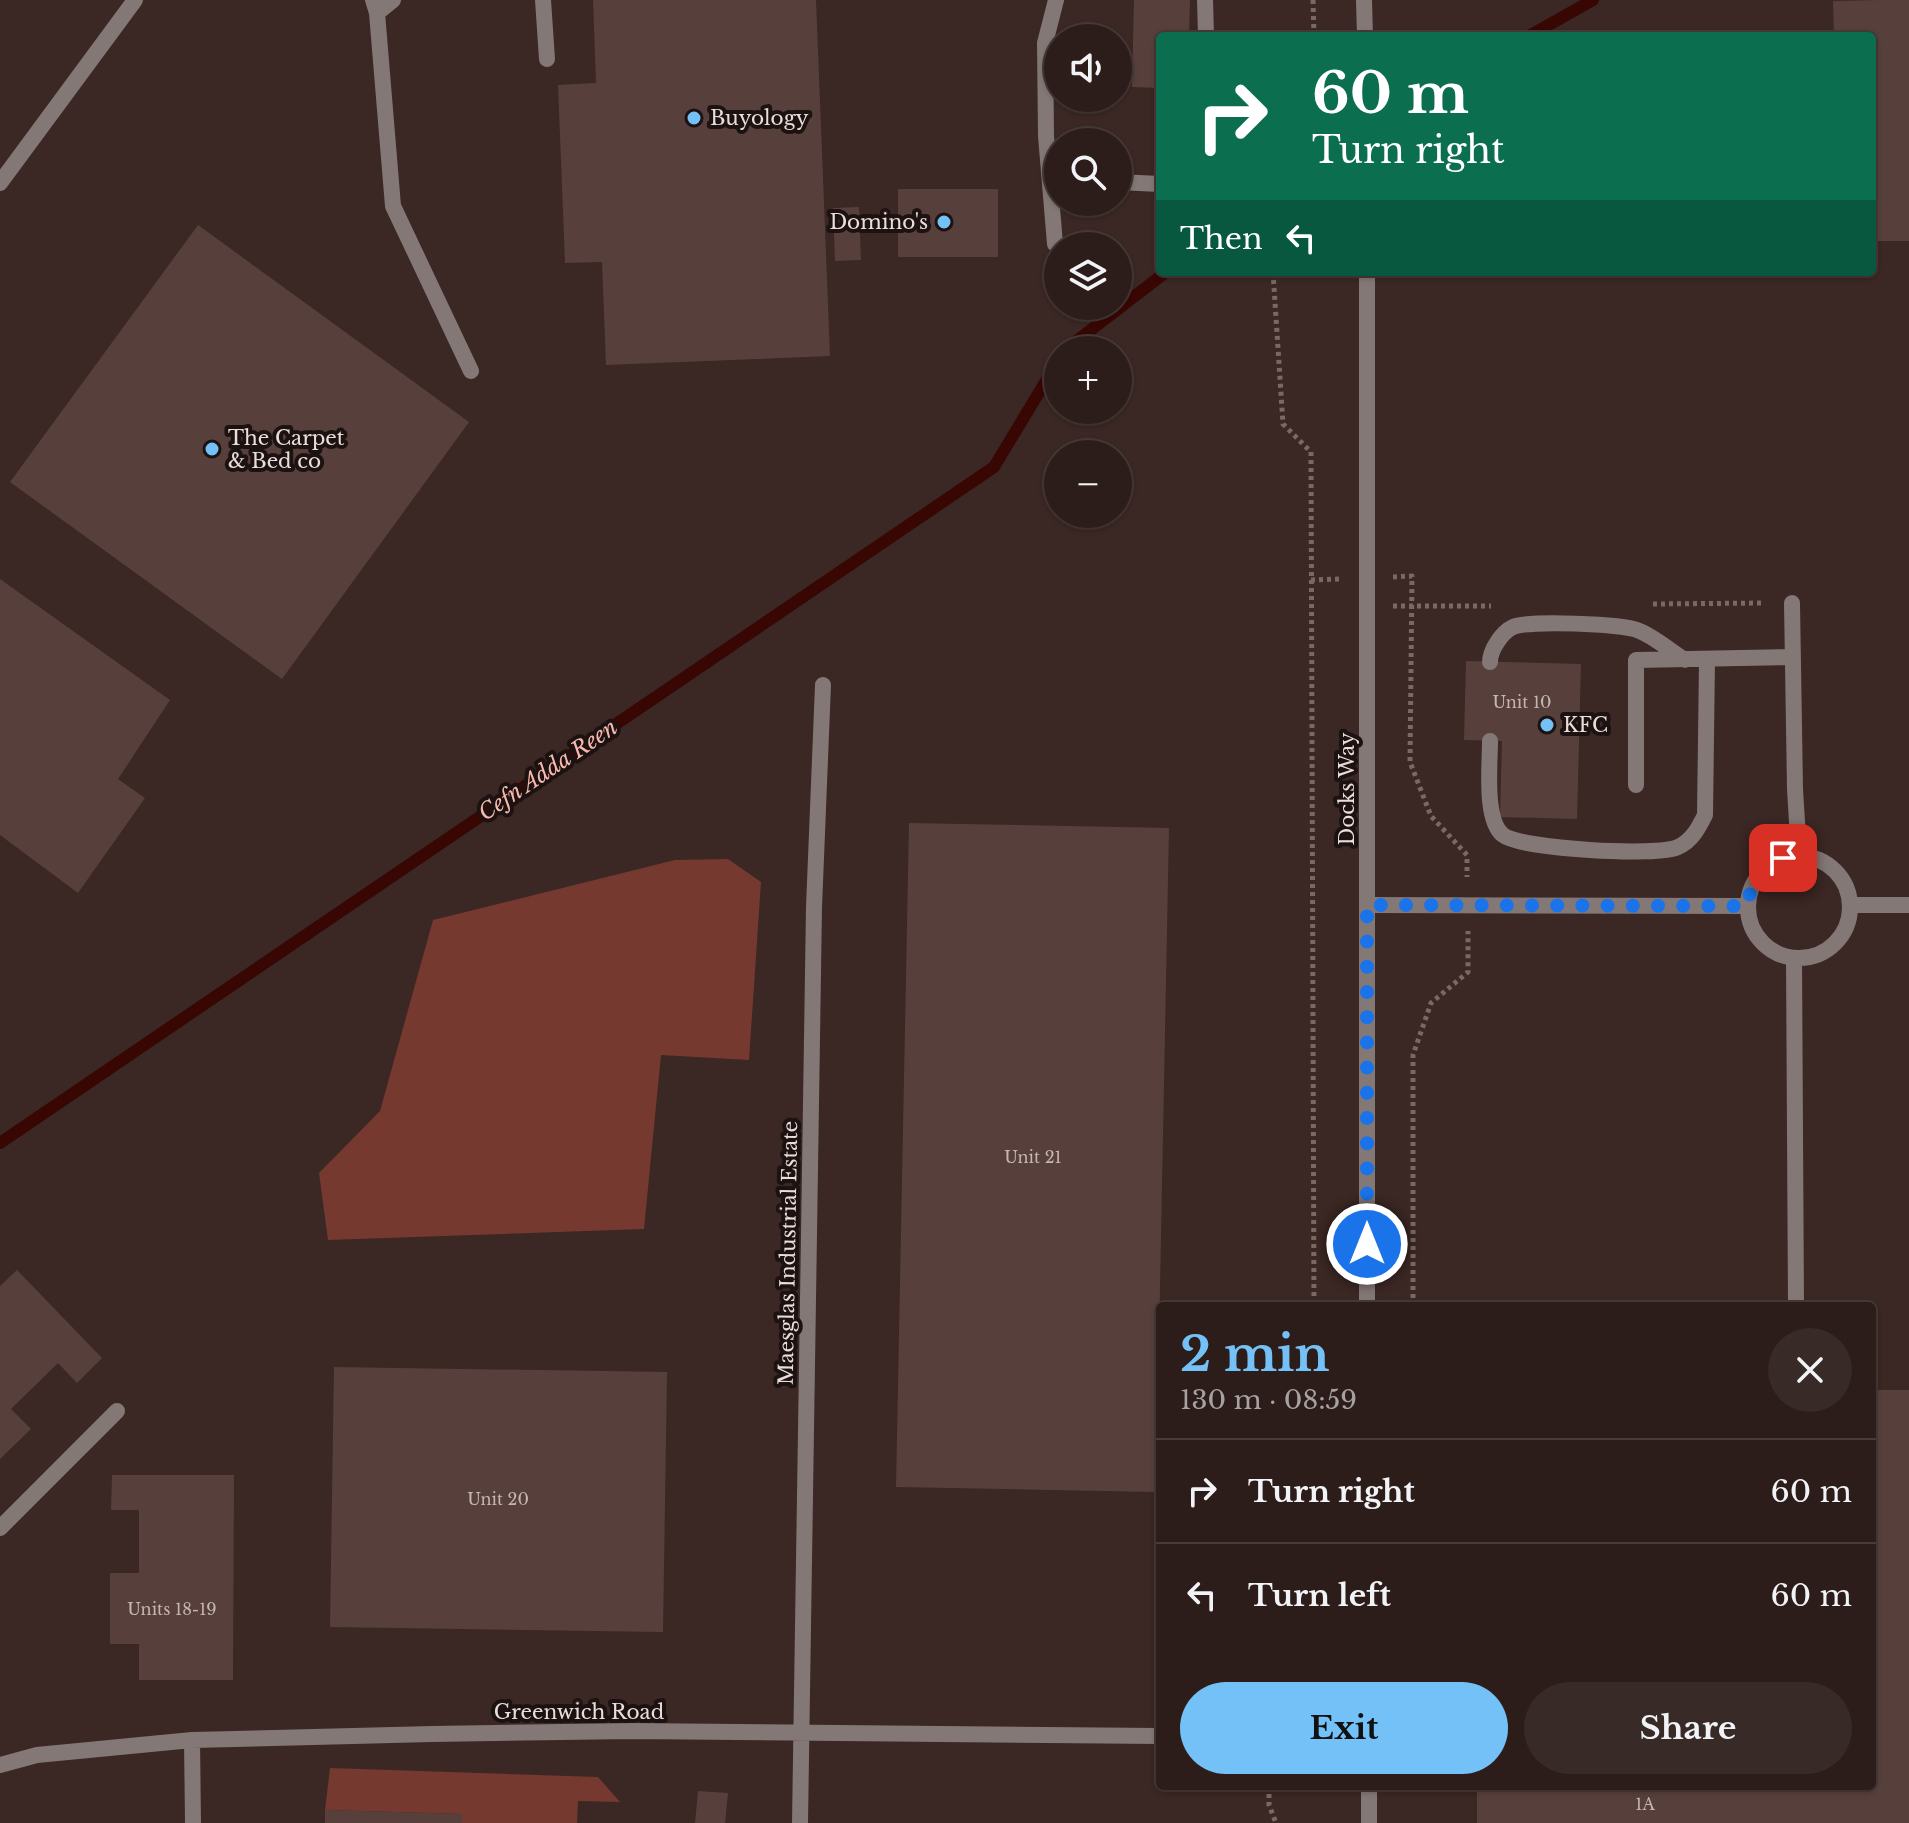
<!DOCTYPE html>
<meta charset="utf-8">
<style>
body{margin:0;font-family:"Libre Baskerville",serif;background:#382a27;color:#f1f3f6;height:100vh;display:flex;flex-direction:column;font-size:30px;white-space:nowrap}
*{box-sizing:border-box;margin:0}
p{font-size:26px;color:#a6a2a2}
.icon{flex:none;width:44px;height:44px;fill:none;stroke:currentColor;stroke-width:2;stroke-linecap:round;stroke-linejoin:round}
.map{position:relative;flex:1;overflow:hidden}
.drawer{position:absolute;left:1156px;top:1302px;width:720px;height:488px;display:flex;flex-direction:column;background:#2c1d1a;border-radius:8px;box-shadow:0 2px 6px #0004,0 0 0 2px #483b39}
.drawer>*{flex:none}
.banner{position:absolute;left:1156px;top:32px;width:720px;height:244px;border-radius:8px;box-shadow:0 2px 6px #0004,0 0 0 2px #483b39;background:#0b6e4f;color:#fff;overflow:hidden}
.tools{position:absolute;left:1044px;top:24px;display:grid;gap:16px}
.tools a{display:grid;place-items:center;width:88px;height:88px;border-radius:50%;background:#2c1d1a;box-shadow:0 2px 6px #0004,0 0 0 2px #483b39;font-size:40px}
.pin{position:absolute;display:grid;place-items:center;width:68px;height:68px;color:#fff;margin:-34px;border-radius:16px;box-shadow:0 4px 12px #0006}
.me{position:absolute;width:88px;margin:-44px;rotate:0deg;stroke-linejoin:round;filter:drop-shadow(0 0 6px #0008)}
.turn{display:flex;align-items:center;gap:28px;height:168px;padding:0 24px;font-size:36px}
.turn .icon{width:104px;height:104px;stroke-width:2.5}
.turn b{display:block;font-size:56px;line-height:68px}
.then{display:flex;align-items:center;height:76px;padding:0 24px;background:#0003;gap:16px;font-size:30px}
.round{display:grid;place-items:center;flex:none;width:84px;height:84px;border-radius:42px;background:#382a27}
.summary{display:flex;align-items:center;justify-content:space-between;height:136px;padding:0 24px}
h1{font-size:48px;font-weight:700;line-height:60px;color:#73c1f6}
.button{display:flex;gap:16px;margin-top:auto;padding:16px 24px}
.button a{flex:1;height:92px;border-radius:48px;background:#73c1f6;color:#111;font-size:32px;font-weight:700;line-height:92px;text-align:center}
.button a+a{background:#382a27;color:#f1f3f6}
ul{padding:0;list-style:none}
li{display:flex;align-items:center;gap:24px;height:104px;padding:0 24px;border-top:2px solid #483b39}
li div{flex:1}
li b{display:block;font-size:30px}
li em{font-style:normal}
.map>svg:first-child{display:block}
</style>
<div class="map">
<svg width="1909" height="1823" viewBox="0 0 1909 1823">
<rect width="100%" height="100%" fill="#3b2723"/>
<path fill="#75392f" d="M728,859L761,882L749,1060L661,1055L644,1229L328,1240L319,1173L380,1111L433,920L675,860Z
M330,1768L598,1777L620,1802L578,1801L577,1823H462V1814L325,1810Z"/>
<g fill="none" stroke-linecap="round" stroke-linejoin="round">
<path stroke="#380603" stroke-width="12" d="M1529,36L1593,0
M1065,350L1166,272
M0,1143L994,467L1058,361"/>
</g>
<path fill="#57403c" d="M593,0H816L830,356L606,365L602,262L565,263L558,85L596,83Z
M1134,0H1190L1189,36H1160V88L1132,87Z
M1880,0H1909V241H1872V36H1834L1833,1Z
M898,189H998V257H898Z
M859,207L861,260L835,261L833,208Z
M198,225L469,422L282,679L10,482Z
M0,579L170,700L118,779L145,798L78,893L0,835Z
M1466,661L1581,664L1577,819L1500,817L1502,741L1464,740Z
M909,823L1169,828L1156,1492L896,1487Z
M17,1270L102,1358L77,1383L58,1363L11,1409L31,1429L0,1459V1286Z
M334,1367L667,1372L663,1632L330,1627Z
M1872,1390H1909V1823H1477V1786H1872Z
M112,1475H234L233,1680H139V1644H110V1573H139V1510H111Z
M698,1791L728,1793L725,1823H695Z
M325,1810L462,1814V1823H325Z"/>
<g fill="none" stroke-linecap="round" stroke-linejoin="round">
<path stroke="#7a6864" stroke-width="5" stroke-dasharray="4 4" stroke-linecap="butt" d="M1313,0L1314,36
M1273,272L1283,424L1311,452L1314,1306
M1393,577L1412,576L1410,762L1431,816L1467,855V877
M1311,580L1339,579
M1653,604L1763,603
M1393,606H1491
M1413,1306V1055L1431,1003L1468,972V931
M1269,1786V1805L1276,1823"/>
<path stroke="#837876" stroke-width="16" d="M373,0L377,13L393,206L471,371
M543,0L547,59
M1205,0L1206,36
M377,13L393,0
M1118,182L1160,184
M1055,244L1046,136L1045,43L1056,0
M1792,603L1795,789L1799,855
M1490,662C1490,650 1502,632 1513,627C1527,620 1623,624 1637,630C1654,636 1670,651 1685,660
M1490,741C1490,765 1484,820 1503,835C1521,849 1658,857 1678,847C1692,841 1699,827 1705,815L1707,660
M1636,785V660L1792,657
M1748 907a51 51 0 1 1 102 0a51 51 0 1 1-102 0Z
M1367,905L1747,906
M1850,905H1909
M1794,958L1796,1306"/>
<path stroke="#837876" stroke-width="16" d="M0,183L135,0
M0,1528L117,1411
M192,1740L193,1823
M0,1765L37,1755L192,1740L432,1734L632,1731L1160,1736
M800,1823L814,907L823,685"/>
<path stroke="#837876" stroke-width="16" d="M1364,0L1365,36
M1367,272V1306
M1369,1786V1823"/>
</g>
<g fill="none" stroke-linecap="round" stroke-linejoin="round">
<path stroke="#1a73e8" stroke-width="14" stroke-dasharray="0 25.2" d="M1367,1244V905L1747,906C1751,882 1761,869 1783,858"/>
</g>
<g fill="#73c1f6" stroke="#1c1211" stroke-width="3">
<circle cx="694" cy="118" r="8"/>
<circle cx="944" cy="222" r="8"/>
<circle cx="212" cy="449" r="8"/>
<circle cx="1547" cy="725" r="8"/>
</g>
<g text-anchor="middle" dominant-baseline="central" stroke-width="8" stroke-linejoin="round" paint-order="stroke">
<g font-size="16" fill="#c6b6b2">
<text x="1522" y="702">Unit 10</text>
<text x="1033" y="1157">Unit 21</text>
<text x="498" y="1499">Unit 20</text>
<text x="172" y="1609">Units 18-19</text>
<text x="1645" y="1804">1A</text>
</g>
<g font-size="20" fill="#ebddda" stroke="#1c1211" text-anchor="start">
<text x="710" y="118">Buyology</text>
<text x="928" y="222" text-anchor="end">Domino's</text>
<text x="228" y="438">The Carpet<tspan x="228" dy="23">&amp; Bed co</tspan></text>
<text x="1563" y="725">KFC</text>
</g>
<g font-size="20" fill="#ebddda" stroke="#1c1211">
<text transform="translate(1347 789) rotate(-90)">Docks Way</text>
<text transform="translate(788 1253) rotate(-89)">Maesglas Industrial Estate</text>
<text x="579" y="1712">Greenwich Road</text>
</g>
<g font-size="22" font-style="italic" fill="#fab9ae" stroke="#1c1211">
<text transform="translate(548 770) rotate(-34)">Cefn Adda Reen</text>
</g>
</g>
</svg>
<div class="tools">
<a><svg class="icon" aria-label="sound" viewBox="0 0 24 24"><path d="M4 9h4l5-4v14l-5-4H4zM17 9q2 3 0 6"/></svg></a>
<a><svg class="icon" aria-label="search" viewBox="0 0 24 24"><circle cx="10" cy="10" r="6"/><path d="M15 15l6 6"/></svg></a>
<a><svg class="icon" aria-label="layers" viewBox="0 0 24 24"><path d="M12 4l9 5-9 5-9-5zM3 14l9 5 9-5"/></svg></a>
<a>+</a>
<a>−</a>
</div>
<div class="pin" style="left:1783px;top:858px;background:#d93025"><svg class="icon" aria-label="arrive" viewBox="0 0 24 24"><path d="M6 21V4h12l-3 4 3 4H6"/></svg></div>
<svg class="me" style="left:1367px;top:1244px" viewBox="-20 -20 40 40"><circle r="17" fill="#1a73e8" stroke="#fff" stroke-width="3"/><path d="M0-11L8 9 0 5-8 9z" fill="#fff"/></svg>
<div class="banner">
<div class="turn"><svg class="icon" aria-label="right" viewBox="0 0 24 24"><path d="M7 20v-9h11M14 6l5 5-5 5"/></svg><div><b>60 m</b>Turn right</div></div>
<div class="then">Then<svg class="icon" aria-label="left" viewBox="0 0 24 24"><path d="M17 20v-9H6M10 6l-5 5 5 5"/></svg></div>
</div>
<section class="drawer">
<div class="summary"><div><h1>2 min</h1><p>130 m · 08:59</p></div><a class="round"><svg class="icon" aria-label="close" viewBox="0 0 24 24"><path d="M6 6l12 12M18 6L6 18"/></svg></a></div>
<ul>
<li><svg class="icon" aria-label="right" viewBox="0 0 24 24"><path d="M7 20v-9h11M14 6l5 5-5 5"/></svg><div><b>Turn right</b></div><em>60 m</em></li>
<li><svg class="icon" aria-label="left" viewBox="0 0 24 24"><path d="M17 20v-9H6M10 6l-5 5 5 5"/></svg><div><b>Turn left</b></div><em>60 m</em></li>
</ul>
<div class="button"><a>Exit</a><a>Share</a></div>
</section>
</div>
